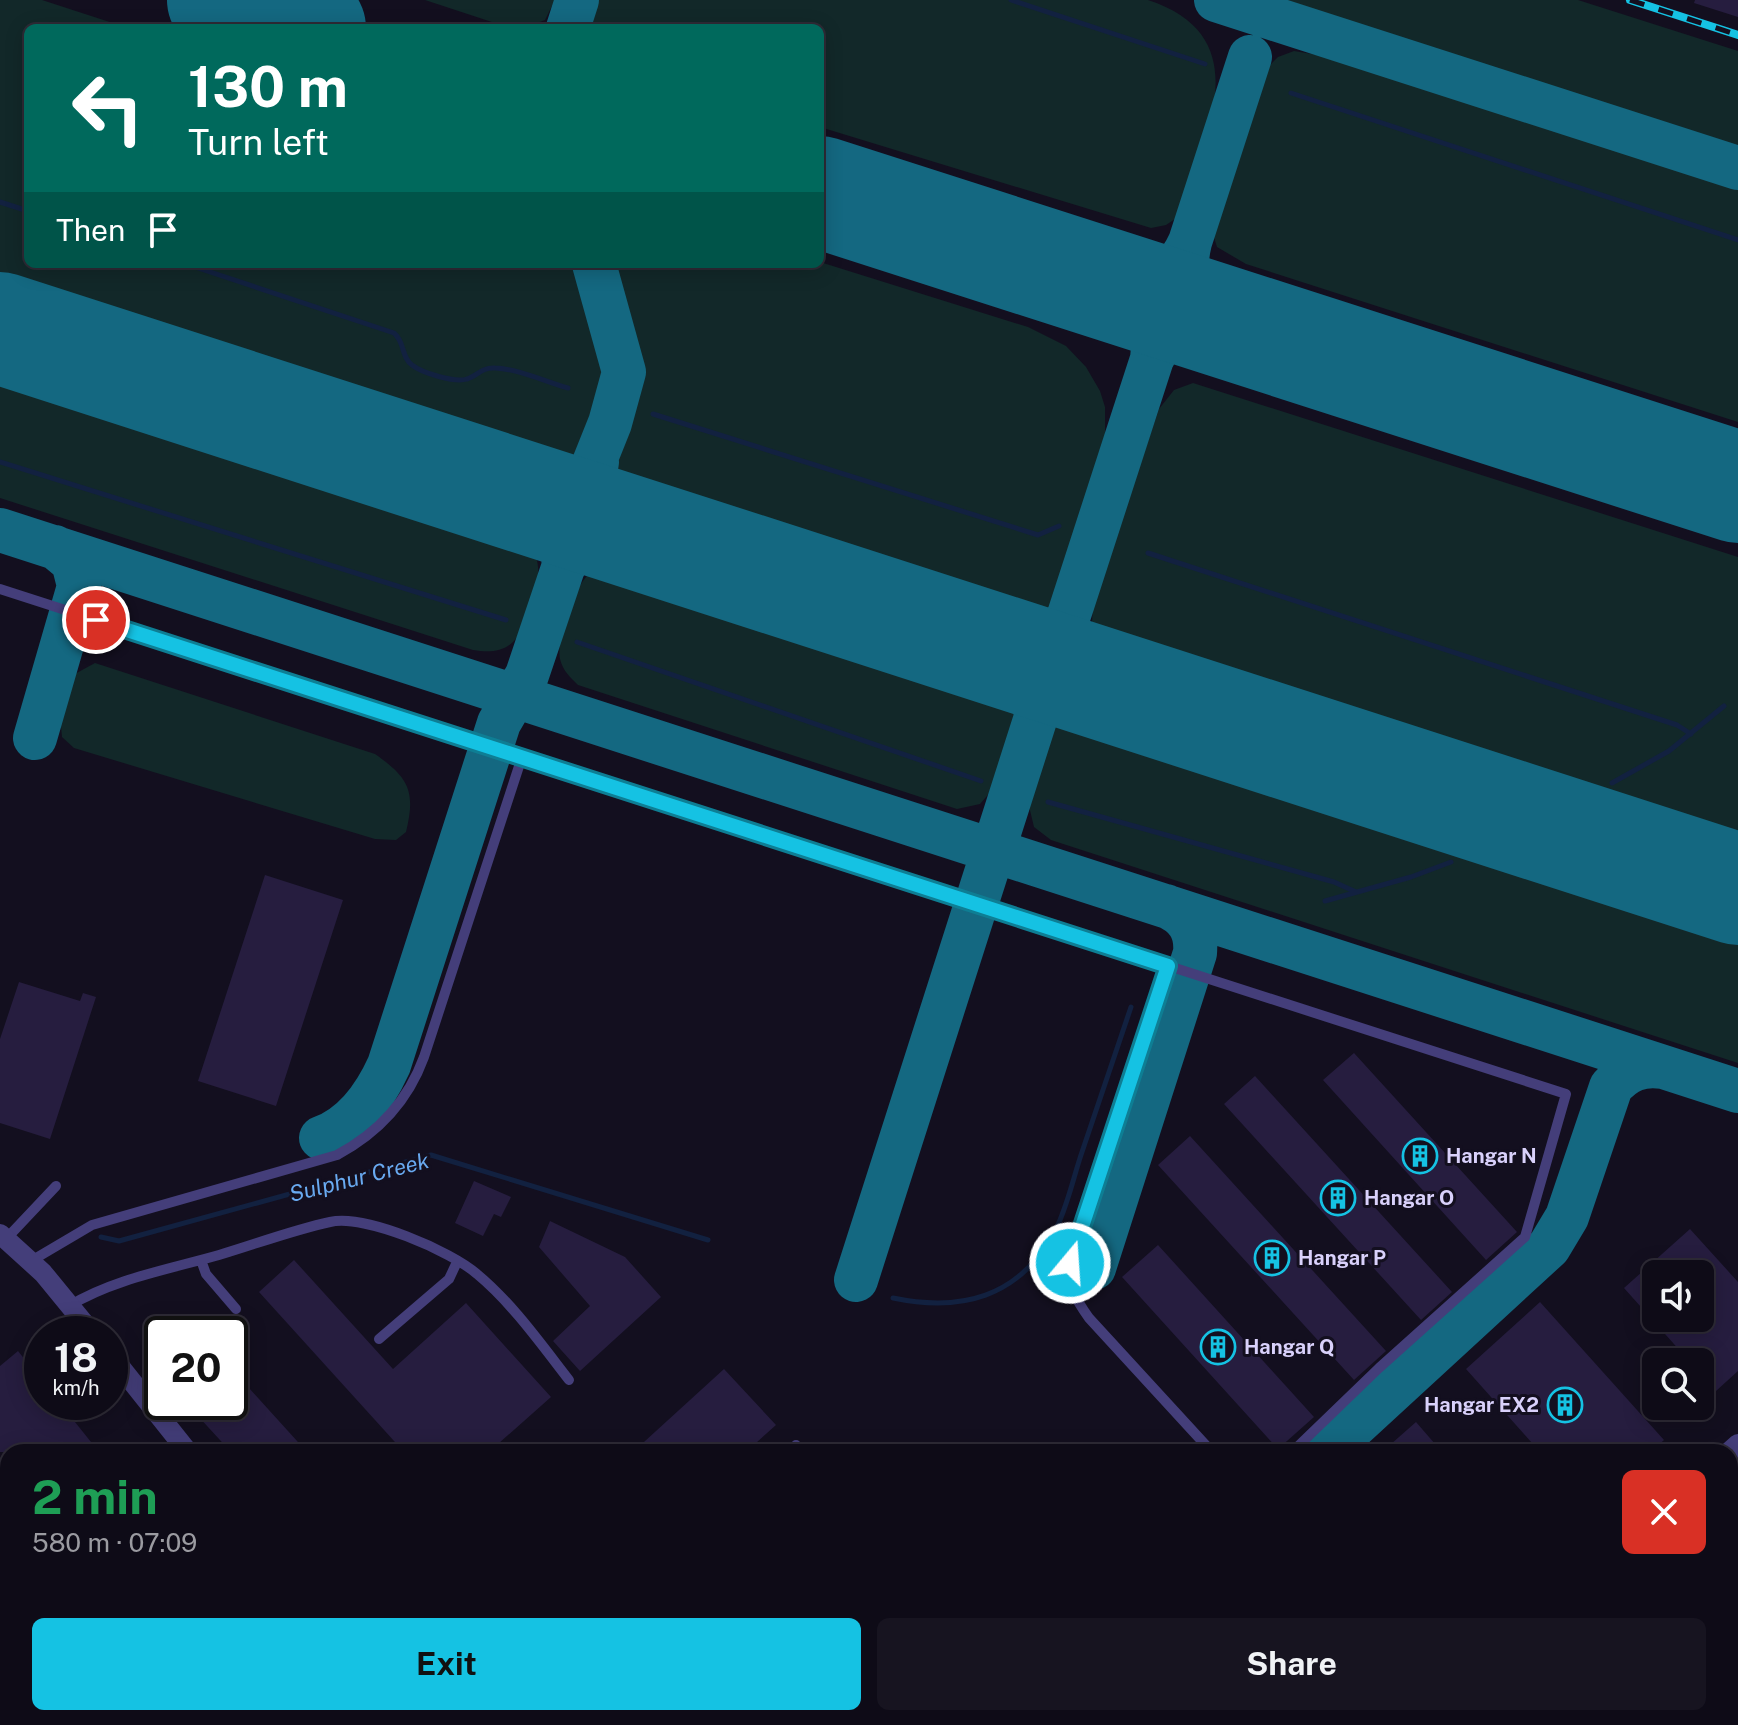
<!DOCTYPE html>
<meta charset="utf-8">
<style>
body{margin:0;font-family:"Public Sans",sans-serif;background:#171420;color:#f1f3f6;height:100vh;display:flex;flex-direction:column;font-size:30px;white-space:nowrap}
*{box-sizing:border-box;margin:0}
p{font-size:26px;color:#9b9ba1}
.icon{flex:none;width:44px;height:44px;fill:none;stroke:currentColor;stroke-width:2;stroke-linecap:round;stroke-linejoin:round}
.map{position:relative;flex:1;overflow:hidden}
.side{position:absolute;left:0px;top:1444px;width:1738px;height:282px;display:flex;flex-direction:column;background:#0e0b17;border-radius:24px 24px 0 0;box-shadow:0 4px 20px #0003,0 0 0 2px #2e2b36}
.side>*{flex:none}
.hud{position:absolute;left:24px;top:24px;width:800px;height:244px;border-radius:12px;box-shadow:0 4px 20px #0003,0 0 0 2px #2e2b36;background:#00695c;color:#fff;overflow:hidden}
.buttons{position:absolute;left:1642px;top:1260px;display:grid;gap:16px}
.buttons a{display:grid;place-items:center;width:72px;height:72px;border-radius:12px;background:#0e0b17;box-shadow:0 4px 20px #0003,0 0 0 2px #2e2b36;font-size:40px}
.speed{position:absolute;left:24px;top:1316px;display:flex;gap:16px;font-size:40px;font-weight:700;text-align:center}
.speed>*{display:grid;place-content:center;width:104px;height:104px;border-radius:50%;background:#0e0b17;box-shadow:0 4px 20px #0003,0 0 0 2px #2e2b36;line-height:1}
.speed small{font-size:20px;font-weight:400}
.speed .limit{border:4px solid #111;border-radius:12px;background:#fff;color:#111}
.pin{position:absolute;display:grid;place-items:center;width:68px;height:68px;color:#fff;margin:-34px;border:4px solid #fff;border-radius:50%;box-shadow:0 2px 8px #0007}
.me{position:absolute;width:88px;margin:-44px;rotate:18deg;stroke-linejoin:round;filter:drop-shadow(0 0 6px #0008)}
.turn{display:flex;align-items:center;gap:28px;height:168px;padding:0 32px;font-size:36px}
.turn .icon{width:104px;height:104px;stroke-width:2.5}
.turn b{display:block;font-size:56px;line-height:68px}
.then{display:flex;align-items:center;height:76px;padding:0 32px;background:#0003;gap:16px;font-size:30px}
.round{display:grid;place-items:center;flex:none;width:84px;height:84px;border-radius:12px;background:#171420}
.overview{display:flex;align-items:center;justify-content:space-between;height:136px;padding:0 32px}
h1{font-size:48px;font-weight:700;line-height:60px;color:#1e9e55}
.action{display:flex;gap:16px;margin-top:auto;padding:16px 32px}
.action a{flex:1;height:92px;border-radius:12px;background:#15c2e3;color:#111;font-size:32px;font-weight:700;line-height:92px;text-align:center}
.action a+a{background:#171420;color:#f1f3f6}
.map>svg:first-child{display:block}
</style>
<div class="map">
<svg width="1738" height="1725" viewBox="0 0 1738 1725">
<rect width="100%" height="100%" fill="#130f1f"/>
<path fill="#122829" d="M0,0H42L128,28H28V264H575L606,367L605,379L574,458L546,464L0,286Z
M425,0H555L545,20L529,26H504Z
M596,0H1148C1261,37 1204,139 1178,217L1166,225L1151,228L820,127V28H587Z
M1283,0H1578L1738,51V148Z
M1294,51L1324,56L1738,190V422L1246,264L1217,247L1212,231L1265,70L1278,57Z
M820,262L1028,327L1066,346L1086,367L1100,391L1105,407V435L1097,472L1054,603L1043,614L1023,615L631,490C596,472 641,400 641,369L613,264Z
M0,370L529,546C551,568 528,612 518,636C507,652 491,653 473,650L0,498Z
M1193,383L1738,557V848L1100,637L1092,622L1093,603L1159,409L1174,390Z
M612,567L1002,691L1013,701L1016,714L993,789L980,804L957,809L578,685C570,677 563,671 560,659C556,640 574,588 588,575C595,569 603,567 612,567Z
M95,663L375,754C409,778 416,791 406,832L396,840L375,839L74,748L62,737L60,716L73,675Z
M1067,717L1738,931V1063L1051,840L1034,827L1028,802L1053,725Z
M1738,1458V1725H1442L1450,1718H1730V1465Z"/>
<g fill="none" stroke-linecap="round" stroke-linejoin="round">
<path stroke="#122140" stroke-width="5" d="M1011,0L1205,64
M1291,93L1738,240
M0,202L28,211
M186,264L394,333C405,342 401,357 412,365C422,373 455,383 467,379C477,376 482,367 495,368C519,369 546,382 568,388
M653,414L1038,535L1059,526
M0,462L506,620
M1148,553L1677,725L1691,734
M577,642L981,781
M1612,783L1669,751L1724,706
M1048,802L1334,882L1356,892
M1325,901L1411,877L1451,862
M101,1237L119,1241L431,1155L708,1240
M1045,1278L1054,1236
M893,1298C961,1312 1018,1298 1054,1233C1067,1209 1073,1178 1082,1152C1098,1104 1115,1055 1131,1007"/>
<path stroke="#146881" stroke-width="44" d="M1216,0L1738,168
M568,28L577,0
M1190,242C1175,275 1152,291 1115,283L970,241L1127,297L1150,323L1154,337L1152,359C1165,332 1185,323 1215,324L1369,369L1218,315C1186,295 1182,277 1190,242L1250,57
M594,264L624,372L610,423L588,478L570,492L543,497L444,471C492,489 572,501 563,568C592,509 662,544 710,557L617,521C599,505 592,486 597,462
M0,530L1738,1091
M1069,615C1042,674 966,638 919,625C967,642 1045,654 1035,720C1059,661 1133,696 1177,708C1135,693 1058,678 1068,618L1152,359
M35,738L79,586L73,562L55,547
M321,1138C354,1126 375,1096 389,1065L499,723L527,675L563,568
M1094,1268L1195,953C1197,930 1187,915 1166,906
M856,1280L1035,720
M1326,1452L1549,1247L1567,1217L1611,1087C1626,1070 1641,1064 1663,1067
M1024,1725L1032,1718"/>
<path stroke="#146881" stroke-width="112" d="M223,0L310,28
M820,192L1738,487
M0,328L1738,889"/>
</g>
<path fill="#261d3f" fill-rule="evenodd" d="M1695,0H1738V17L1694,3Z
M265,875L343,900L276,1106L198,1081Z
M19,982L80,1001L83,993L96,997L50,1139L0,1123V1039Z
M1354,1053L1517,1232L1486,1260L1323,1080Z
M1255,1076L1452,1292L1421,1320L1224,1104Z
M1190,1136L1386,1351L1354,1380L1158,1165Z
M474,1181L511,1197L501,1217L494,1214L483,1236L455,1223Z
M550,1221L625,1257L661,1297L580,1371L553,1341L590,1306L539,1247Z
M1690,1229L1738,1282V1371L1716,1391L1700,1373V1362H1690L1624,1288ZM1656,1274H1700V1318H1656Z
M1158,1245L1314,1417L1278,1449L1122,1277Z
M294,1260L393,1369L466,1303L551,1397L489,1452H404L259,1292Z
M1540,1302L1664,1440L1651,1452H1540L1466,1369Z
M18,1351L42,1381V1402H59L99,1452H0V1366Z
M230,1367L307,1452H231L185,1402H230Z
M724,1369L776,1425L746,1452H633Z
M1416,1422L1442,1452H1382Z"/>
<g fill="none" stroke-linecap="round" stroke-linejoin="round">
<path stroke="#443e7a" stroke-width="10" d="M0,589L1566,1094L1525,1237L1379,1368L1292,1452
M1168,966L1070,1263C1068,1286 1076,1300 1089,1318L1212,1452
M6,1239L56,1186
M201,1260L206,1274L236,1309
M31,1261L92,1225L337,1155C378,1133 408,1101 424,1057L522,757
M69,1306C113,1279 170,1269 219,1255C256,1244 293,1230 330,1222C365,1214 451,1251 477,1274C512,1303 541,1344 569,1380
M379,1339L449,1279L457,1262
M789,1452L796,1445
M1730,1603L1738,1599
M0,1624L8,1618
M489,1725L497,1718
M993,1725L1001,1718
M1542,1725L1549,1718"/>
<path stroke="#443e7a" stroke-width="20" d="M0,1234L43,1273L93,1334
M110,1354L188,1452
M1729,1452L1738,1444
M343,1718V1725
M1427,1725L1435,1718"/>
<g stroke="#15c2e3" stroke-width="8">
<path id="rail" d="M1630,0L1738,35"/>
</g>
<use href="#rail" stroke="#130f1f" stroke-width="5" stroke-dasharray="15" stroke-linecap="butt"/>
</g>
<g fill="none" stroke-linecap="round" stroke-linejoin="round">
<g stroke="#0e7e94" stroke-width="20">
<path id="route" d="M96,620L1168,966L1070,1263"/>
</g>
<use href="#route" stroke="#15c2e3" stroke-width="14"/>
</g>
<defs>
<g id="building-ring" transform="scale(1.8)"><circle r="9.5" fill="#130f1f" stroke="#15c2e3" stroke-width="1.5"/><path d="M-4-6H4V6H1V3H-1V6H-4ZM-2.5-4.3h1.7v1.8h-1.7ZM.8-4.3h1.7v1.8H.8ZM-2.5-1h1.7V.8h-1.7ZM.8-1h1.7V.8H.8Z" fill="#15c2e3"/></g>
</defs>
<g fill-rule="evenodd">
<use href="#building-ring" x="1420" y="1156"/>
<use href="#building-ring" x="1338" y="1198"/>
<use href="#building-ring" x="1272" y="1258"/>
<use href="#building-ring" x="1218" y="1347"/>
<use href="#building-ring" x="1565" y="1405"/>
</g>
<g text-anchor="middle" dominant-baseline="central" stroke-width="6" stroke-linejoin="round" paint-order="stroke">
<g font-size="20" font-weight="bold" fill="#d9d1fb" stroke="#130f1f" text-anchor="start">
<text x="1446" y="1156">Hangar N</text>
<text x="1364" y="1198">Hangar O</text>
<text x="1298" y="1258">Hangar P</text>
<text x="1244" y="1347">Hangar Q</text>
<text x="1539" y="1405" text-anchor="end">Hangar EX2</text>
</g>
<g font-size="22" font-style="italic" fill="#69aaf1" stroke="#130f1f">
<text transform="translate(359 1177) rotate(-14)">Sulphur Creek</text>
</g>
</g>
</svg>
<div class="buttons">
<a><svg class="icon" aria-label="sound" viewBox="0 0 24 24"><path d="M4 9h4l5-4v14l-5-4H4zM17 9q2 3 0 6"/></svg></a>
<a><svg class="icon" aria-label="search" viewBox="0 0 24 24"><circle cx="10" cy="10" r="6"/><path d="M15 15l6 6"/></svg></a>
</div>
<div class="speed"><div>18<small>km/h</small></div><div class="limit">20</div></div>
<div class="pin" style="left:96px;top:620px;background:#d93025"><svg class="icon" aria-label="arrive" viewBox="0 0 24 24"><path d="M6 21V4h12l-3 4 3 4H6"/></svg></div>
<svg class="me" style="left:1070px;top:1263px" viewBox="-20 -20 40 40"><circle r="17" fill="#15c2e3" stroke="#fff" stroke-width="3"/><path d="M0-11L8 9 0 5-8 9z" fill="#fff"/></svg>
<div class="hud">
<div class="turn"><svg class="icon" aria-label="left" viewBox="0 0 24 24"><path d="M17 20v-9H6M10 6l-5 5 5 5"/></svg><div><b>130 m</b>Turn left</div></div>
<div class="then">Then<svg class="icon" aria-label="arrive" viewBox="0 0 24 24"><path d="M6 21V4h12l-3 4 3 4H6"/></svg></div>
</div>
<section class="side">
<div class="overview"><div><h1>2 min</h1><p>580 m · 07:09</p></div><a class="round" style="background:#d93025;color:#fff"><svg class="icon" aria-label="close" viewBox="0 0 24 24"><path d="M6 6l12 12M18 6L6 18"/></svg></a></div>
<div class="action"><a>Exit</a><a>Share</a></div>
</section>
</div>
